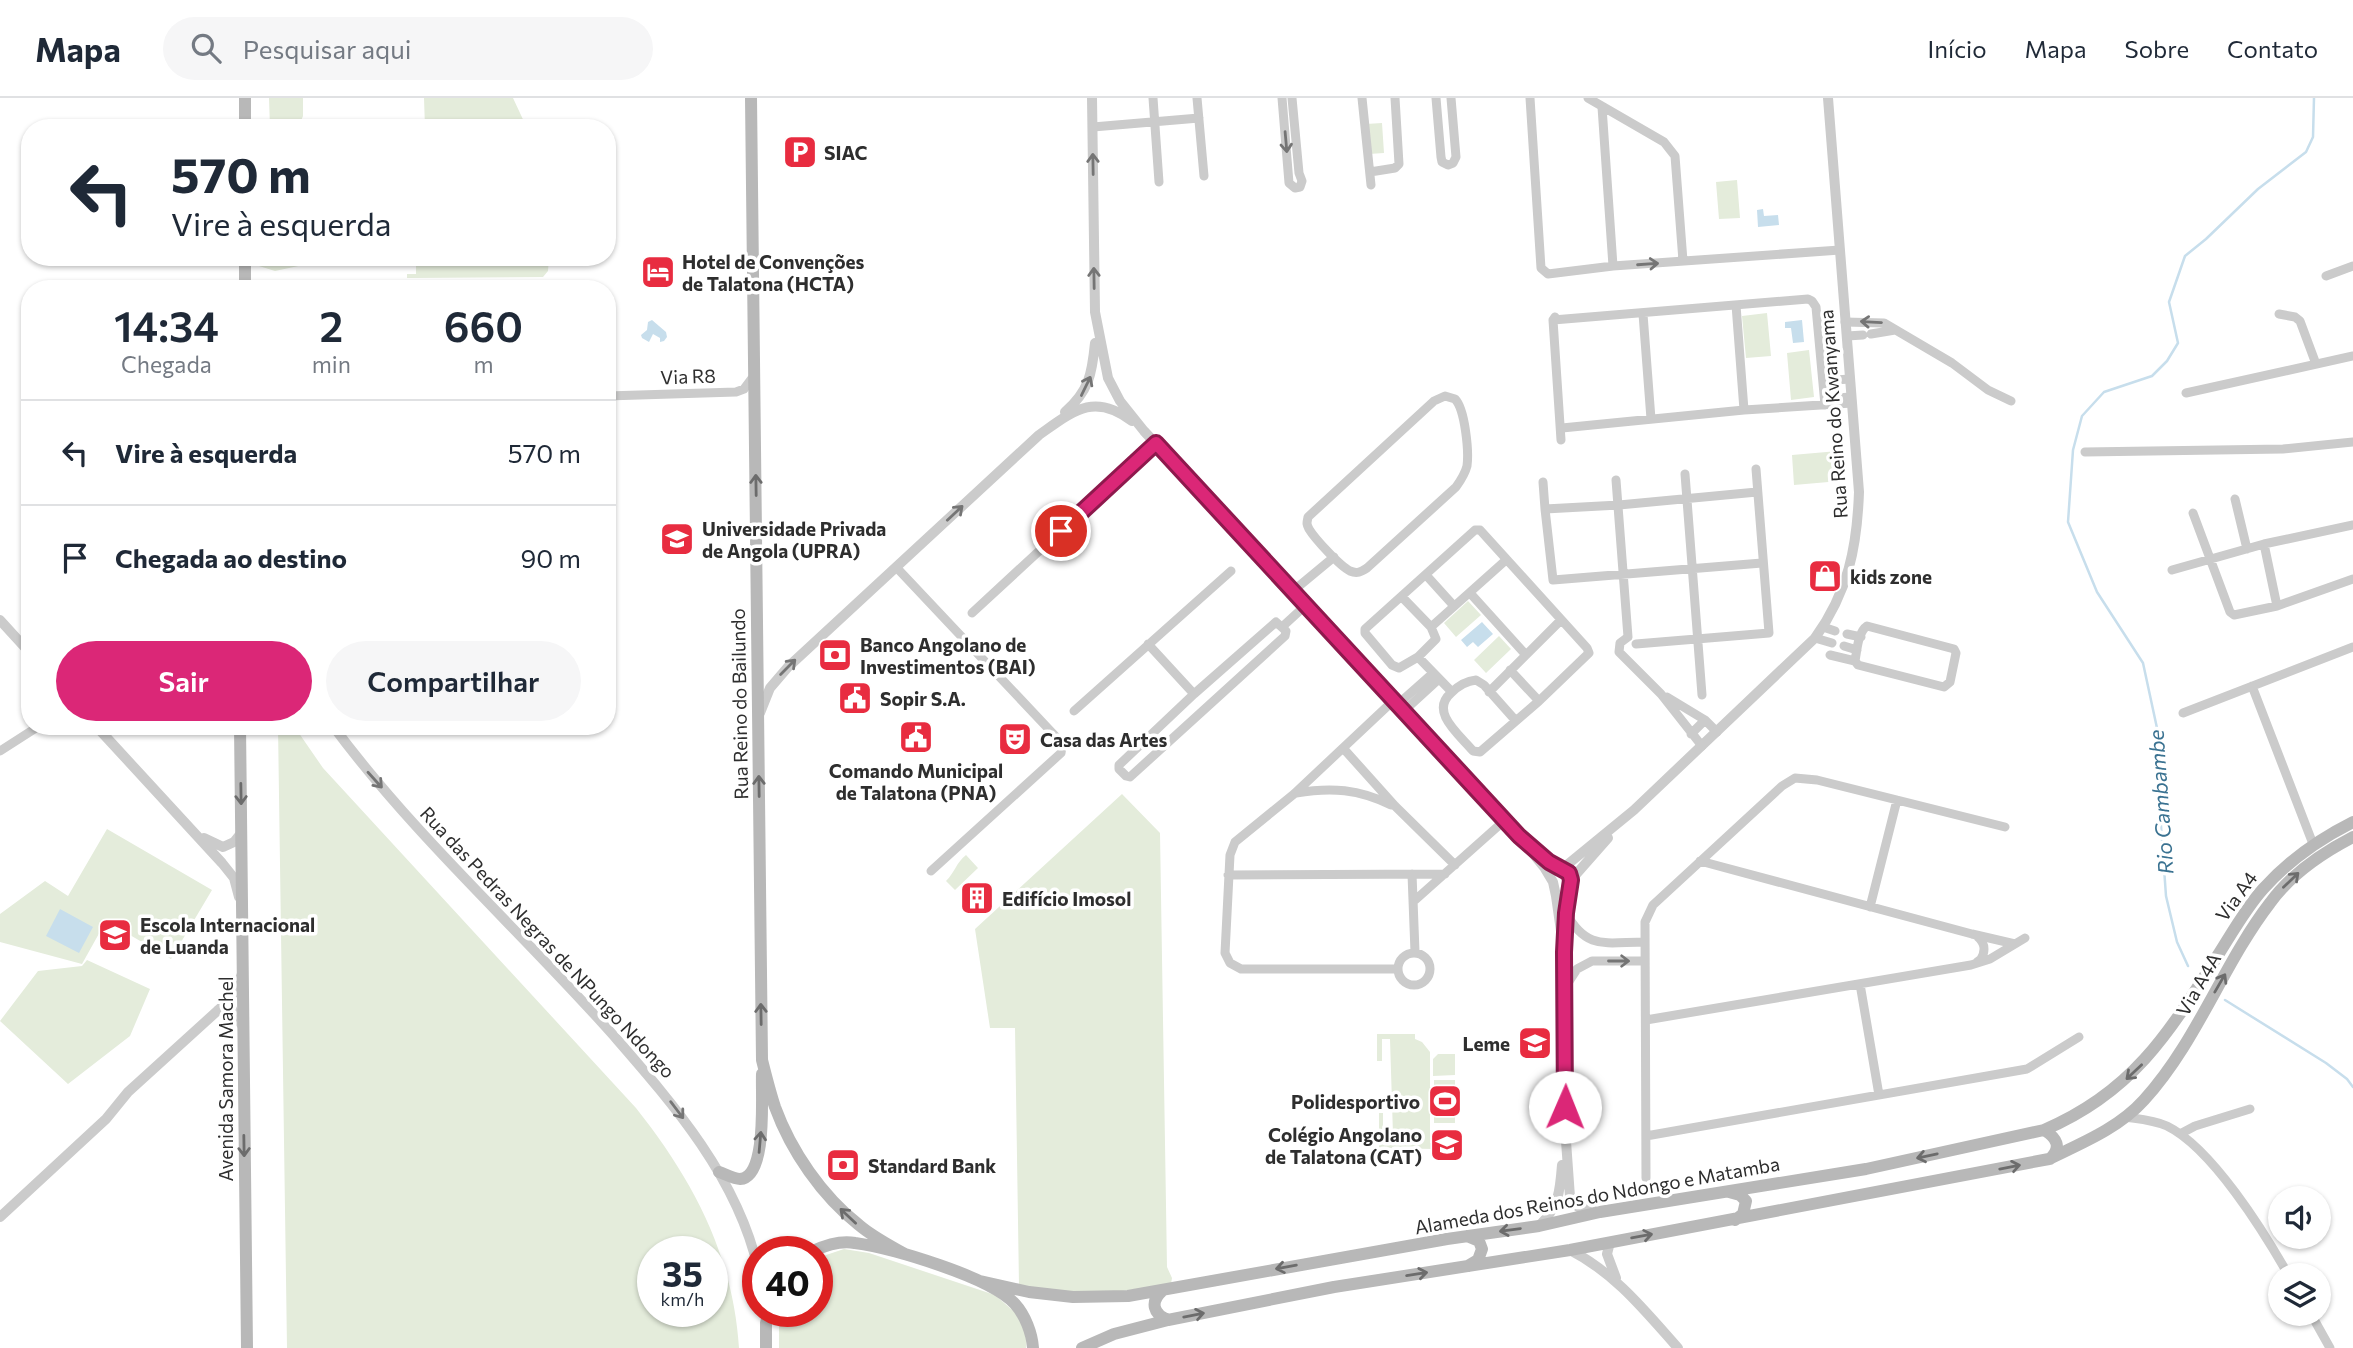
<!DOCTYPE html>
<html lang="pt">
<meta charset="utf-8">
<style>
body{margin:0;font-family:Commissioner,sans-serif;background:#f6f6f7;color:#1f2937;height:100vh;display:flex;flex-direction:column;font-size:26px;white-space:nowrap}
*{box-sizing:border-box;margin:0}
p{font-size:23px;color:#747a83}
.icon{flex:none;width:38px;height:38px;fill:none;stroke:currentColor;stroke-width:2;stroke-linecap:round;stroke-linejoin:round}
.map{position:relative;flex:1;overflow:hidden}
.panel{position:absolute;left:21px;top:182px;width:595px;height:455px;display:flex;flex-direction:column;background:#fff;border-radius:28px;box-shadow:0 2px 5px #0004}
.panel>*{flex:none}
.banner{position:absolute;left:21px;top:21px;width:595px;height:147px;border-radius:28px;box-shadow:0 2px 5px #0004;background:#fff;color:#1f2937;overflow:hidden}
.buttons{position:absolute;left:2268px;top:1088px;display:grid;gap:14px}
.buttons a{display:grid;place-items:center;width:63px;height:63px;border-radius:50%;background:#fff;box-shadow:0 2px 5px #0004;font-size:35px}
.speed{position:absolute;left:637px;top:1138px;display:flex;gap:14px;font-size:35px;font-weight:700;text-align:center}
.speed>*{display:grid;place-content:center;width:91px;height:91px;border-radius:50%;background:#fff;box-shadow:0 2px 5px #0004;line-height:1}
.speed small{font-size:18px;font-weight:400}
.speed .limit{border:10px solid #d22;background:#fff;color:#111}
.pin{position:absolute;display:grid;place-items:center;width:60px;height:60px;color:#fff;margin:-30px;border:4px solid #fff;border-radius:50%;box-shadow:0 2px 7px #0007}
.me{position:absolute;width:77px;margin:-38px;rotate:1deg;stroke-linejoin:round;filter:drop-shadow(0 0 5px #0008)}
.turn{display:flex;align-items:center;gap:24px;height:147px;padding:0 35px;font-size:32px}
.turn .icon{width:91px;height:91px;stroke-width:2.5}
.turn b{display:block;font-size:49px;line-height:60px}
.eta{display:flex;justify-content:space-evenly;align-items:center;height:119px;text-align:center}
.eta b{font-size:42px;font-weight:600;line-height:49px}
.button{display:flex;gap:14px;margin-top:auto;padding:14px 35px}
.button a{flex:1;height:80px;border-radius:42px;background:#db2777;color:#fff;font-size:28px;font-weight:600;line-height:80px;text-align:center}
.button a+a{background:#f6f6f7;color:#1f2937}
ul{padding:0;list-style:none}
li{display:flex;align-items:center;gap:21px;height:105px;padding:0 35px;border-top:2px solid #e0e1e3}
li div{flex:1}
li b{display:block;font-size:26px}
li em{font-style:normal}
header{display:flex;align-items:center;gap:42px;box-sizing:border-box;height:98px;padding:0 35px;background:#fff;border-bottom:2px solid #e0e1e3}
header strong{font-size:33px}
nav{display:flex;gap:38px;margin-inline-start:auto;font-size:24px}
.search{width:490px;height:63px;background:#f6f6f7;display:flex;align-items:center;gap:18px;box-sizing:border-box;padding:0 24px;border-radius:38px;color:#747a83;font-size:26px}
.map>svg:first-child{display:block}
</style>
<header>
<strong>Mapa</strong>
<div class="search"><svg class="icon" aria-label="search" viewBox="0 0 24 24"><circle cx="10" cy="10" r="6"/><path d="M15 15l6 6"/></svg>Pesquisar aqui</div>
<nav><a>Início</a><a>Mapa</a><a>Sobre</a><a>Contato</a></nav>
</header>
<div class="map">
<svg width="2353" height="1250" viewBox="0 0 2353 1250">
<rect width="100%" height="100%" fill="#fff"/>
<path fill="#e4ecdb" fill-rule="evenodd" d="M269,0H303V18L298,30H270Z
M424,0H513L527,30H425Z
M1382,25L1384,55L1369,56L1366,26Z
M1737,82L1740,120L1719,121L1716,84Z
M259,159H303V167L275,173L259,168Z
M416,159H549L548,173L543,179L407,180V176H416Z
M1767,215L1771,258L1746,260L1742,218Z
M1809,252L1814,299L1791,302L1787,255Z
M1838,353L1840,383L1794,387L1792,357Z
M1468,503L1481,517L1456,539L1444,525Z
M1499,538L1511,551L1486,575L1474,562Z
M278,628H294L323,670L636,1010C693,1082 733,1157 739,1250H287ZM653,1153H712V1213H653Z
M1122,696L1160,735L1167,1169L1172,1180L1171,1186L1109,1195L1068,1194L1019,1188L1015,930H990L975,831Z
M107,731L212,792L171,861L106,823L82,866L0,844V816L45,783L68,798Z
M966,757L978,770L955,792L946,783C955,774 956,765 966,757Z
M87,862L150,891L130,938L68,986L0,923L38,873L82,868Z
M1377,936H1415V941L1422,944L1430,954V1045L1435,1046V1051L1379,1050V1015H1383V1037H1388L1389,1042L1393,1041V1037L1390,941H1382V963H1377Z
M1438,956H1455V977L1433,978V961Z
M1434,982H1455V1025H1434Z
M844,1151L869,1155L995,1197L1018,1217L1027,1240L1026,1250H779V1213H817V1160Z"/>
<path fill="#c7deec" d="M1763,111L1764,118L1778,117L1779,127L1758,129L1757,112Z
M652,222L666,234L667,239L664,243L660,244V240L653,236L649,244L642,240L641,237L647,232L648,224Z
M1802,222L1804,244L1793,245L1791,230H1785V224Z
M1482,524L1493,536L1478,549L1473,544L1467,549L1461,542Z
M60,811L93,829L79,855L46,838Z"/>
<g fill="none" stroke-linecap="round" stroke-linejoin="round">
<path stroke="#c7deec" stroke-width="2.5" d="M2188,868L2177,844L2166,798L2161,728L2160,644L2143,565L2097,494L2068,424L2073,352L2082,318L2104,294L2152,278L2167,263L2178,245L2169,204L2185,158L2206,141L2258,91L2306,54L2313,39L2314,0
M2225,902L2326,965L2347,981L2353,989"/>
<path stroke="#cbcbcb" stroke-width="9" d="M1153,0L1159,84
M1197,0L1204,78
M1282,0L1289,85L1295,90L1300,89L1302,83L1299,75L1292,0
M1362,0L1371,87
M1436,0L1441,59L1442,64L1448,67L1453,65L1456,59L1451,0
M1530,0L1541,170L1548,176L1613,168L1840,152
M1588,0L1664,44L1675,58L1683,163
M1602,9L1613,168
M1093,29L1199,20
M1370,74L1395,70L1399,66L1395,0
M2326,178L2353,168
M1736,207L1744,312
M1643,216L1651,321
M2279,216L2295,219L2300,223L2316,266
M1555,219L1553,222L1561,342
M1553,222L1808,201L1812,203L1816,209L1825,307
M1845,224L1884,225L1952,265L1988,292L2011,303
M1871,236L1895,232
M1847,238L1863,237
M1835,282L1850,281
M2186,295L2353,258
M607,298L736,294L744,291L753,279
M1445,298L1455,301C1465,311 1469,353 1467,368C1465,376 1461,382 1456,389L1367,470C1361,474 1357,476 1350,473C1340,468 1315,441 1309,431C1306,425 1307,425 1308,419L1434,303Z
M1837,300L1851,299
M1562,330L1744,312L1852,305
M2085,354L2283,351L2353,344
M1685,376L1702,597
M1616,382L1628,539
M1543,384L1545,411L1619,407L1757,394
M2235,401L2247,451
M1545,411L1553,482L1762,465
M2193,415L2230,514L2234,517L2277,508L2353,481
M2264,446L2277,508
M896,469L1059,642L1062,648L1061,655L931,773
M2172,472L2264,446L2353,427
M1426,477L1454,508
M1293,493L1334,459
M1470,495L1526,557
M1402,499L1431,529L1436,541L1418,559L1399,570L1392,567L1365,535V531L1475,432H1480L1587,550L1589,555L1539,603L1480,654L1473,653C1460,637 1429,614 1451,595C1458,588 1466,583 1476,582L1484,587L1516,623
M972,515L1156,345
M1276,524L1286,533L1285,538L1130,679L1126,678L1119,671V667L1194,596Z
M1867,528L1954,551L1956,555L1950,584L1944,589L1858,567L1855,563C1857,552 1858,534 1867,528Z
M1282,529L1306,507
M1431,529L1506,462
M1823,529L1835,533
M1847,536L1861,539
M1628,539L1620,545L1619,554L1661,596L1702,648
M1815,540L1832,545
M1148,546L1194,596
M1636,546L1769,535L1756,371
M1844,548L1857,552
M1830,557L1855,563
M1418,559L1452,594
M1510,572L1539,603
M2252,588L2313,746
M1489,594L1561,522
M1667,599L1705,622L1717,634
M1394,602L1294,696L1235,744L1230,757L1225,855L1230,865L1241,871H1398
M1398,606L1433,575
M1074,613L1231,473
M1404,613L1439,581
M2183,615L2353,549
M1691,636L1705,622
M1343,650L1395,708L1455,767
M0,653L39,628
M1296,695C1331,689 1359,691 1391,707
M1700,763L1972,836L2015,846
M1412,776L1415,854
M1228,777L1445,776
M1414,803L1505,722
M1870,809L1897,702
M1566,815C1587,853 1606,844 1645,844
M1977,838C1985,845 1986,852 1981,861L1977,864
M1398 871a16 16 0 1 1 32 0a16 16 0 1 1-32 0Z
M1860,886L1879,997
M1566,888L1577,871L1592,863H1645
M1646,922L1971,867L1990,861L2025,840
M2125,1019C2139,1021 2154,1022 2167,1028C2212,1050 2264,1134 2289,1178
M2180,1036L2195,1028L2250,1011
M1646,1038L2027,971L2079,939
M1646,1080L1645,824L1653,807L1782,688L1795,680L1817,682L2005,729
M2311,1216L2330,1250"/>
<path stroke="#cbcbcb" stroke-width="10" d="M1092,0L1095,214L1108,280L1120,303L1144,333L1519,738L1544,769L1553,784L1556,798L1564,854L1566,888L1565,1029L1570,1099L1578,1109L1595,1113
M1065,314C1089,293 1092,276 1095,245
M0,522L30,555
M760,615L770,590L788,569L1039,337C1073,313 1094,294 1132,323
M96,628L222,765L234,780L239,799
M333,628C416,740 522,834 614,938C674,1007 737,1079 758,1170
M204,740L223,749L234,744L242,734
M1540,756L1562,771L1634,712L1815,540C1848,494 1857,450 1859,394L1828,0
M1565,825L1571,782L1608,740
M218,912L232,911L243,929
M0,1119L106,1021L128,994L226,905L235,893L242,876
M1539,1128C1559,1108 1560,1094 1562,1067
M1610,1144L1607,1156L1616,1180
M1570,1152C1615,1175 1645,1213 1678,1250"/>
<path stroke="#b8b8b8" stroke-width="12" d="M245,0V30
M751,0L762,962C766,978 770,994 775,1009C791,1053 822,1098 859,1127C873,1139 889,1147 905,1156
M245,159V191
M240,628L247,1250
M2044,1032C2057,1040 2062,1049 2050,1061
M719,1074C725,1076 734,1081 740,1081C768,1079 761,996 762,976
M1729,1094L1740,1097L1746,1103L1743,1116L1735,1122
M1467,1138L1479,1143L1482,1151L1478,1162L1468,1168
M813,1153C826,1147 840,1142 855,1145C892,1150 991,1179 1015,1206C1025,1217 1032,1235 1033,1250
M980,1183L1029,1194L1073,1199L1128,1198L1447,1141L1539,1128L1600,1114L1866,1071L2044,1032C2133,994 2169,935 2218,857C2232,835 2246,810 2263,791C2289,762 2319,741 2353,724
M1162,1193C1150,1204 1153,1216 1168,1222
M766,1250V1225L769,1213
M1082,1250L1114,1236L1168,1222L1334,1189L1570,1152L2049,1061C2082,1045 2119,1030 2144,1002C2197,944 2223,866 2270,805C2291,776 2322,755 2353,739"/>
</g>
<defs><path id="oneway-shaft" d="M-6 0H5M1.5-3L5.5 0L1.5 3" fill="none" stroke-width="1.6" stroke-linecap="round" stroke-linejoin="round" transform="scale(1.75)"/></defs>
<g stroke="#757575">
<use href="#oneway-shaft" transform="translate(1286 44) rotate(85)"/>
<use href="#oneway-shaft" transform="translate(1093 66) rotate(-91)"/>
<use href="#oneway-shaft" transform="translate(1648 166) rotate(-4)"/>
<use href="#oneway-shaft" transform="translate(1094 180) rotate(-91)"/>
<use href="#oneway-shaft" transform="translate(1871 224) rotate(-177)"/>
<use href="#oneway-shaft" transform="translate(1086 288) rotate(-64)"/>
<use href="#oneway-shaft" transform="translate(955 415) rotate(-43)"/>
<use href="#oneway-shaft" transform="translate(788 569) rotate(-45)"/>
<use href="#oneway-shaft" transform="translate(375 682) rotate(48)"/>
<use href="#oneway-shaft" transform="translate(1619 863)"/>
<use href="#oneway-shaft" transform="translate(677 1012) rotate(53)"/>
</g>
<g stroke="#6c6c6c">
<use href="#oneway-shaft" transform="translate(756 387) rotate(-91)"/>
<use href="#oneway-shaft" transform="translate(759 688) rotate(-91)"/>
<use href="#oneway-shaft" transform="translate(241 696) rotate(89)"/>
<use href="#oneway-shaft" transform="translate(2291 782) rotate(-44)"/>
<use href="#oneway-shaft" transform="translate(2220 885) rotate(-60)"/>
<use href="#oneway-shaft" transform="translate(761 916) rotate(-91)"/>
<use href="#oneway-shaft" transform="translate(2134 974) rotate(137)"/>
<use href="#oneway-shaft" transform="translate(760 1044) rotate(-85)"/>
<use href="#oneway-shaft" transform="translate(244 1048) rotate(89)"/>
<use href="#oneway-shaft" transform="translate(1927 1058) rotate(168)"/>
<use href="#oneway-shaft" transform="translate(2010 1069) rotate(-11)"/>
<use href="#oneway-shaft" transform="translate(848 1118) rotate(-137)"/>
<use href="#oneway-shaft" transform="translate(1510 1132) rotate(172)"/>
<use href="#oneway-shaft" transform="translate(1642 1138) rotate(-10)"/>
<use href="#oneway-shaft" transform="translate(1286 1169) rotate(170)"/>
<use href="#oneway-shaft" transform="translate(1417 1176) rotate(-9)"/>
<use href="#oneway-shaft" transform="translate(1194 1217) rotate(-11)"/>
</g>
<g fill="none" stroke-linecap="round" stroke-linejoin="round">
<g stroke="#8e194d" stroke-width="18">
<path id="route" d="M1061,433L1156,345L1519,738L1549,764L1569,775L1571,782L1566,815L1564,854L1565,1009"/>
</g>
<use href="#route" stroke="#db2777" stroke-width="12"/>
</g>
<defs>
<g id="parking-square" transform="scale(1.75)"><rect x="-9" y="-9" width="18" height="18" rx="4" fill="#e82c40" stroke="#fff"/><path d="M-3.5-5.5H1a3.5 3.5 0 0 1 0 7H-1V5.5H-3.5ZM-1-3.4V-.6H.8a1.4 1.4 0 0 0 0-2.8Z" fill="#fff"/></g>
<g id="hotel-square" transform="scale(1.75)"><rect x="-9" y="-9" width="18" height="18" rx="4" fill="#e82c40" stroke="#fff"/><path d="M-6-4.5h1.5V1H6V5H4.5V3h-9V5H-6ZM-4 0a1.8 1.8 0 1 1 3.6 0ZM.5 0V-2.5h3Q6-2.5 6 0Z" fill="#fff"/></g>
<g id="university-square" transform="scale(1.75)"><rect x="-9" y="-9" width="18" height="18" rx="4" fill="#e82c40" stroke="#fff"/><path d="M0-5L7-2L0 1L-7-2ZM-4 1L0 2.5L4 1V4Q0 6-4 4Z" fill="#fff"/></g>
<g id="shop-square" transform="scale(1.75)"><rect x="-9" y="-9" width="18" height="18" rx="4" fill="#e82c40" stroke="#fff"/><path d="M-5-2.5h2.3a2.7 3.5 0 0 1 5.4 0H5L5.5 6h-11ZM-1.5-2.5h3a1.5 2.3 0 0 0-3 0Z" fill="#fff"/></g>
<g id="bank-square" transform="scale(1.75)"><rect x="-9" y="-9" width="18" height="18" rx="4" fill="#e82c40" stroke="#fff"/><path d="M-6-4H6V4H-6ZM0-2.3a2.3 2.3 0 1 0 0 4.6a2.3 2.3 0 1 0 0-4.6Z" fill="#fff"/></g>
<g id="civic-square" transform="scale(1.75)"><rect x="-9" y="-9" width="18" height="18" rx="4" fill="#e82c40" stroke="#fff"/><path d="M-.6-6.5H3V-4.5H.6V-3L4-1V1h2V6H-6V1h2V-1L-.6-3ZM-1.2 2.5V6h2.4V2.5Z" fill="#fff"/></g>
<g id="theatre-square" transform="scale(1.75)"><rect x="-9" y="-9" width="18" height="18" rx="4" fill="#e82c40" stroke="#fff"/><path d="M-5-5.5Q0-4 5-5.5V0Q5 5 0 6Q-5 5-5 0ZM-3.3-2.5H-1v1.5H-3.3ZM1-2.5H3.3v1.5H1ZM-2.8 1Q0 5.5 2.8 1Z" fill="#fff"/></g>
<g id="building-square" transform="scale(1.75)"><rect x="-9" y="-9" width="18" height="18" rx="4" fill="#e82c40" stroke="#fff"/><path d="M-4-6H4V6H1V3H-1V6H-4ZM-2.5-4.3h1.7v1.8h-1.7ZM.8-4.3h1.7v1.8H.8ZM-2.5-1h1.7V.8h-1.7ZM.8-1h1.7V.8H.8Z" fill="#fff"/></g>
<g id="school-square" transform="scale(1.75)"><rect x="-9" y="-9" width="18" height="18" rx="4" fill="#e82c40" stroke="#fff"/><path d="M0-5L7-2L0 1L-7-2ZM-4 1L0 2.5L4 1V4Q0 6-4 4Z" fill="#fff"/></g>
<g id="stadium-square" transform="scale(1.75)"><rect x="-9" y="-9" width="18" height="18" rx="4" fill="#e82c40" stroke="#fff"/><path d="M0-5a6.5 5 0 1 0 0 10a6.5 5 0 1 0 0-10ZM-3.5-1.8h7v3.6h-7Z" fill="#fff"/></g>
</defs>
<g fill-rule="evenodd">
<use href="#parking-square" x="800" y="54"/>
<use href="#hotel-square" x="658" y="174"/>
<use href="#university-square" x="677" y="441"/>
<use href="#shop-square" x="1825" y="478"/>
<use href="#bank-square" x="835" y="557"/>
<use href="#civic-square" x="855" y="600"/>
<use href="#civic-square" x="916" y="639"/>
<use href="#theatre-square" x="1015" y="641"/>
<use href="#building-square" x="977" y="800"/>
<use href="#school-square" x="115" y="837"/>
<use href="#school-square" x="1535" y="945"/>
<use href="#stadium-square" x="1445" y="1003"/>
<use href="#university-square" x="1447" y="1047"/>
<use href="#bank-square" x="843" y="1067"/>
</g>
<g text-anchor="middle" dominant-baseline="central" stroke-width="7" stroke-linejoin="round" paint-order="stroke">
<g font-size="19" font-weight="bold" fill="#2e2e2e" stroke="#fff" text-anchor="start">
<text x="824" y="54">SIAC</text>
<text x="682" y="163">Hotel de Convenções<tspan x="682" dy="22">de Talatona (HCTA)</tspan></text>
<text x="702" y="430">Universidade Privada<tspan x="702" dy="22">de Angola (UPRA)</tspan></text>
<text x="1850" y="478">kids zone</text>
<text x="860" y="546">Banco Angolano de<tspan x="860" dy="22">Investimentos (BAI)</tspan></text>
<text x="880" y="600">Sopir S.A.</text>
<text x="1040" y="641">Casa das Artes</text>
<text x="916" y="672" text-anchor="middle">Comando Municipal<tspan x="916" dy="22">de Talatona (PNA)</tspan></text>
<text x="1002" y="800">Edifício Imosol</text>
<text x="140" y="826">Escola Internacional<tspan x="140" dy="22">de Luanda</tspan></text>
<text x="1510" y="945" text-anchor="end">Leme</text>
<text x="1420" y="1003" text-anchor="end">Polidesportivo</text>
<text x="1422" y="1036" text-anchor="end">Colégio Angolano<tspan x="1422" dy="22">de Talatona (CAT)</tspan></text>
<text x="868" y="1067">Standard Bank</text>
</g>
<g font-size="19" fill="#2e2e2e" stroke="#fff">
<text transform="translate(688 278) rotate(-2)">Via R8</text>
<text transform="translate(1833 316) rotate(-94)">Rua Reino do Kwanyama</text>
<text transform="translate(739 606) rotate(-91)">Rua Reino do Bailundo</text>
<text transform="translate(2236 798) rotate(-54)">Via A4</text>
<text transform="translate(548 844) rotate(47)">Rua das Pedras Negras de NPungo Ndongo</text>
<text transform="translate(2198 886) rotate(-60)">Via A4A</text>
<text transform="translate(225 981) rotate(-90)">Avenida Samora Machel</text>
<text transform="translate(1597 1097) rotate(-10)">Alameda dos Reinos do Ndongo e Matamba</text>
</g>
<g font-size="21" font-style="italic" fill="#3a7291" stroke="#fff">
<text transform="translate(2160 704) rotate(-94)">Rio Cambambe</text>
</g>
</g>
</svg>
<div class="buttons">
<a><svg class="icon" aria-label="sound" viewBox="0 0 24 24"><path d="M4 9h4l5-4v14l-5-4H4zM17 9q2 3 0 6"/></svg></a>
<a><svg class="icon" aria-label="layers" viewBox="0 0 24 24"><path d="M12 4l9 5-9 5-9-5zM3 14l9 5 9-5"/></svg></a>
</div>
<div class="speed"><div>35<small>km/h</small></div><div class="limit">40</div></div>
<div class="pin" style="left:1061px;top:433px;background:#d93025"><svg class="icon" aria-label="arrive" viewBox="0 0 24 24"><path d="M6 21V4h12l-3 4 3 4H6"/></svg></div>
<svg class="me" style="left:1565px;top:1009px" viewBox="-20 -20 40 40"><circle r="19" fill="#fff"/><path d="M0-13L10 11 0 6-10 11z" fill="#db2777"/></svg>
<div class="banner">
<div class="turn"><svg class="icon" aria-label="left" viewBox="0 0 24 24"><path d="M17 20v-9H6M10 6l-5 5 5 5"/></svg><div><b>570 m</b>Vire à esquerda</div></div>
</div>
<section class="panel">
<div class="eta">
<div><b>14:34</b><p>Chegada</p></div>
<div><b>2</b><p>min</p></div>
<div><b>660</b><p>m</p></div>
</div>
<ul>
<li><svg class="icon" aria-label="left" viewBox="0 0 24 24"><path d="M17 20v-9H6M10 6l-5 5 5 5"/></svg><div><b>Vire à esquerda</b></div><em>570 m</em></li>
<li><svg class="icon" aria-label="arrive" viewBox="0 0 24 24"><path d="M6 21V4h12l-3 4 3 4H6"/></svg><div><b>Chegada ao destino</b></div><em>90 m</em></li>
</ul>
<div class="button"><a>Sair</a><a>Compartilhar</a></div>
</section>
</div>
